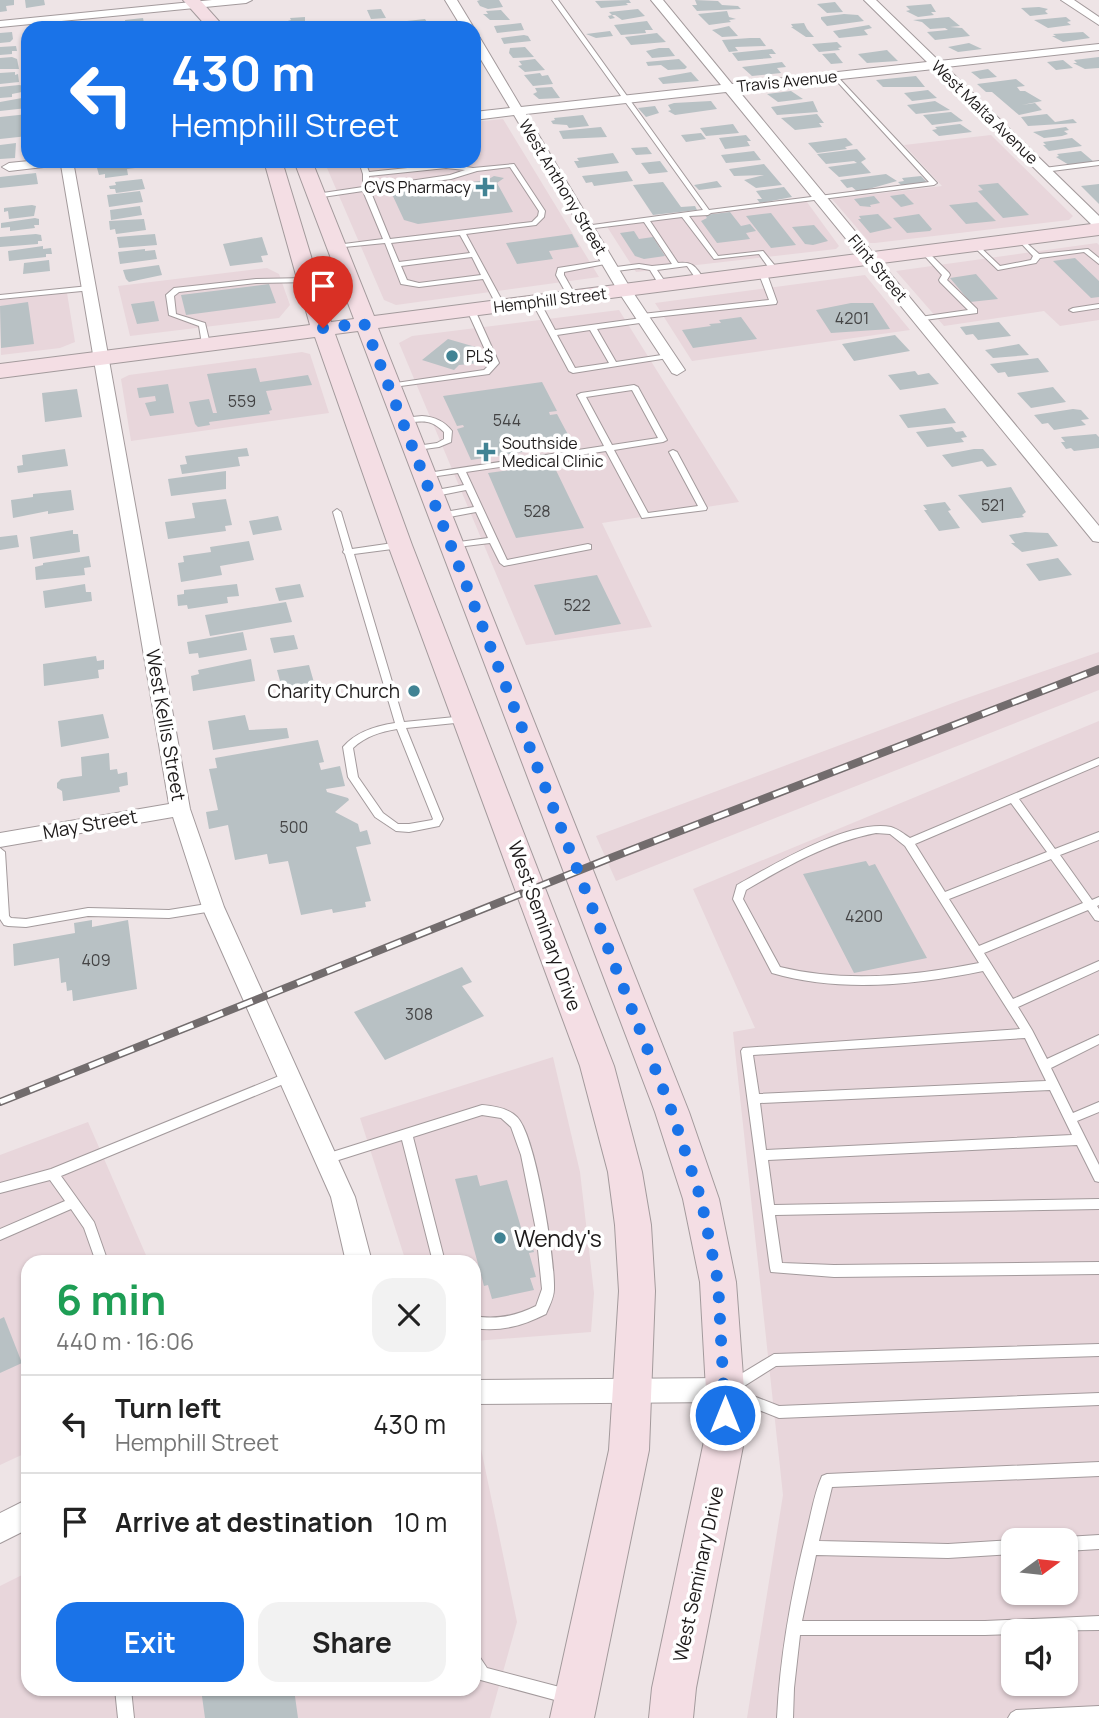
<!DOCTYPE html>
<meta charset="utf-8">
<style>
body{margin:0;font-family:Manrope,sans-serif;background:#f2f2f2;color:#222;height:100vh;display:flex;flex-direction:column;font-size:26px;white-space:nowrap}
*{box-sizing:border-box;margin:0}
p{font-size:23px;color:#767676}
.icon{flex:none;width:38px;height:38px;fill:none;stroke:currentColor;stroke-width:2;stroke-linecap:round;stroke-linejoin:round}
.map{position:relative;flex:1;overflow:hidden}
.drawer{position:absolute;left:21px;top:1255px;width:460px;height:441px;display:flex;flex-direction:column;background:#fff;border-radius:21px;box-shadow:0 2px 5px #0004}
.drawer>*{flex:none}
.hud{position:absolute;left:21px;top:21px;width:460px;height:147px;border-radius:21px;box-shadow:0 2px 5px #0004;background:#1a73e8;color:#fff;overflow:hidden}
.needle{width:46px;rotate:75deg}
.tools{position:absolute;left:1001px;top:1528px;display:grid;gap:14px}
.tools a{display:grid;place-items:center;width:77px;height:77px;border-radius:14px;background:#fff;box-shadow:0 2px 5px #0004;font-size:35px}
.pin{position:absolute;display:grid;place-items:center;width:60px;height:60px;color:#fff;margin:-72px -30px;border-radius:50% 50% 50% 0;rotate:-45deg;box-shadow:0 0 7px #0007}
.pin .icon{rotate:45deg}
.me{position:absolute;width:77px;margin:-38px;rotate:0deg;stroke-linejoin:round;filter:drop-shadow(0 0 5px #0008)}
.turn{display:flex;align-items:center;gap:24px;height:147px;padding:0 35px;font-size:32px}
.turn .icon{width:91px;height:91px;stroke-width:2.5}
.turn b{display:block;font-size:49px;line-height:60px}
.round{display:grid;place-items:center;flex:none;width:74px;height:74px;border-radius:21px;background:#f2f2f2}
.summary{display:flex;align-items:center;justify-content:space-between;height:119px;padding:0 35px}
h1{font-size:42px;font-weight:700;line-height:52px;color:#1e9e55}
.primary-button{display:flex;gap:14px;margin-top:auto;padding:14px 35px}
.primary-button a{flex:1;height:80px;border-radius:21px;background:#1a73e8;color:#fff;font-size:28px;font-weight:700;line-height:80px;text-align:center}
.primary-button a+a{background:#f2f2f2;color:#222}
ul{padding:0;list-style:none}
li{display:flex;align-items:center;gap:21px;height:98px;padding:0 35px;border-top:2px solid #e0e0e0}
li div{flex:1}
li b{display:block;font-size:26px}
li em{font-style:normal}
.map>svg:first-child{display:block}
</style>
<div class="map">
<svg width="1099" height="1718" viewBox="0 0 1099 1718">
<rect width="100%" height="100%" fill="#eee4e6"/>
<path fill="#e8d6db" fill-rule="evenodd" d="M503,119L599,277L396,305L384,300L324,161H474V122Z
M991,135L1073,216L1069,220L875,243H870L832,199L942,186L904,145Z
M804,198L839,246L836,249L636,272L604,222Z
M1097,243L1099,245V320L1060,326L1044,311L944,326L896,271Z
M267,268L279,274L290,305L279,318L130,336L118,286Z
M865,275L910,330L692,361L655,303Z
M67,293L75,342L60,348L1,355L0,300Z
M619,310L739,502L602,523L652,627L526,645L399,343L412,336Z
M302,352L310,354L329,413L131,441L121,379L129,375Z
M1099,652V690L616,881L596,836L961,700Z
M1099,721V1718H747L783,1495L733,1032L755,1028L693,889ZM1013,1540H1066V1592H1013ZM1013,1631H1066V1684H1013Z
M553,1057L580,1172L594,1293L591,1332L474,1341V1262H406L360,1118Z
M88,1122L149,1262H28V1452L0,1465V1155Z
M479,1439L517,1622L490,1718H0V1586L28,1572V1689H474V1440Z"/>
<path fill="#b8c1c4" d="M0,0H14V5L6,6L7,11L0,12Z
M25,0H44L45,5L26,8Z
M480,0H499L503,7L488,9L480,6L477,1Z
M629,0L631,3H626L628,5L601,8L595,1Z
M695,0L718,1L722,5L738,6L741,9L697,11L692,5H697Z
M835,2L843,12L827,13L817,4Z
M931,4L936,12H931L934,15L918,17L906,11L910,10L906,6Z
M1039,7L1048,9L1045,11L1048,14L1030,16L1021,8Z
M381,9L386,18L371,19L367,10Z
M638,9L645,16L622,20L615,15H612L615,18L610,19L608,16L612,15L609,12Z
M501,10L510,20H490L483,14H488L486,11Z
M727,11L729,17L736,19L729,20L731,22L709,25L698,14Z
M844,14L858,15L864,21L827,26L821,19V17Z
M305,17V22H301L303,27L283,28L278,24L291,20L290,18Z
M949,17L960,26L950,27L962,28L970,36L935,40L927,32L948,30L945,28L930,29L922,22L913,20Z
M1066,17L1071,21L1067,22L1071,25L1048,28L1034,20Z
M143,18L145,28H126L125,20Z
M425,19L430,27L410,28L407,21Z
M647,21L653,30H645L646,33L621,35L614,25Z
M521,23L524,30L497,33L494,26Z
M804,23L807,29L814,37H806L791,27H793L791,24Z
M869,25L872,28L864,30L868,35L839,38L833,31Z
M729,26L738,36L722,37L712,30Z
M610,31L613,36L596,38L586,34Z
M12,32L13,39L10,42L0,43V33Z
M1083,32L1090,38L1063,42L1052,36H1056L1053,34Z
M657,33L666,42L631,45L625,37Z
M524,35L528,36L531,41L504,44L501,38Z
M750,38H760L766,46L735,47L738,51L729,52L722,40Z
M837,42L842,47L838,48L840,50L819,52L812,44Z
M969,43L982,49L958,52L948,47Z
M16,46L17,51H12V54L0,55V47Z
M525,47L534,57L513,58L509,53L510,48Z
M659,48H669L675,56L652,58L646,51Z
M772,49L776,54H769L772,58L760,59L738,61L732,53Z
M887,50L898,61L867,63L858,54Z
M835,53L843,63L831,64L822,54Z
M12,57L17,59L19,69H0V58Z
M1099,57V68L1085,69L1073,63H1077L1074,60Z
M535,59L545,70L525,72L518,66L522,65L519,61Z
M679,59L687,67L685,69L668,70L661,65L648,66L646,62Z
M1063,60L1073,68L1056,70L1047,62Z
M782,62L786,67L777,68L781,73L752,76L742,67Z
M988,69L997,77L980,79L971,72Z
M15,72V75L18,74L19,82L0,84V73Z
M691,72L699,81L663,84L658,78Z
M540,73L542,76L548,75L553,84L533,86L524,75Z
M916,76L925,87H883L876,80Z
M1016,79L1025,86L1017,87L1020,91H1025L1042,101L1022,105L1035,103L1042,110L1019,115L992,92H986L977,84Z
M19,85L26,86L27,91L12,94V97L0,98V87Z
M552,87L560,98L539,99L533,94L537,92L535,88Z
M928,90L937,98L912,101L904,93Z
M791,91L803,99L778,102L767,94Z
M22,98L28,99L27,108L0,111V102Z
M711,101L717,109L675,115L668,111L671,110L668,105L674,103Z
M813,101L818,112L777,115L771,107Z
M935,101L950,110L916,114L907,105Z
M655,106L659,113L646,117L638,108Z
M951,112L963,121L932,125L923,115Z
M28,114V123H23V127L28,126V136L0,139V117Z
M817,114L824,123H819L822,127L795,130L781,118Z
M1047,114L1055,122L1073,119L1077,123L1028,126L1021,117Z
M583,115L589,126L569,128L567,125L553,124L551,121L555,120L554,118Z
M733,124L739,133L706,136L700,128Z
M960,124L972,132L939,136L932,130L937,129L935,127Z
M601,127L607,137L563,139L559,131Z
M1066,127L1069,130L1064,131L1068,134L1062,136L1044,138L1033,132Z
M701,133L706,139L686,142L681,135Z
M746,135L751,141H747L750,146L725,149L719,138Z
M846,138L853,145L845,147L847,149L817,153L808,143Z
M1072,138L1082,146L1049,151L1043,145H1046L1043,142Z
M16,143L15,158L0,159V145Z
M647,147L652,154L636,155L631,148Z
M857,149L866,159L861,162L871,173L839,177L828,167L857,163L854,161L826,164L817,154Z
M754,151L761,160L726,163L721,155Z
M1081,151L1094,162L1069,165L1056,157L1059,156L1057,154Z
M613,153L619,163L578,168L574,161H579L577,158Z
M660,161L668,172L649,174L641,163Z
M764,164L782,185L756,188L744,180L764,175L734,176L729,169Z
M134,165L135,168L127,169L128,175L105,178V174L99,175L97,168Z
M627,171L633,181L594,186L592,182L586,183L582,176Z
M36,173L38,184L0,188V177Z
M886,174L897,181L858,192L852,187L847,188L840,180Z
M494,176L504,178L497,183L513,212L418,224L404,220L391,192L487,180Z
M921,176L928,183L902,186L898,182L904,181L902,178Z
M142,179L145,189L116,193L115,189H110L109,186L116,185L115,182Z
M717,181L722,187L699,190L694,185Z
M663,182L681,207L695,206L697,210L653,215L633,185Z
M998,183L1029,215L1003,218L978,191L983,190L978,185Z
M1099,184V204L1081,186Z
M784,187L792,197L760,203L757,199H762L756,191Z
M140,191L143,202L109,207L107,195Z
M904,194L914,204L901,207L890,196Z
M874,196L880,203L870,205L871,207L860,206L854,199Z
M977,202L996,221L966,224L949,205Z
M32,205L36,206L34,216L9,219L8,211L4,212V208Z
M140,206L142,215L111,220L110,210Z
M730,212L741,226L750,224L756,231L746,233L750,239L717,243L701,221L707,218L705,215Z
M771,213L796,245L771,248L746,216Z
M878,214L892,228L870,233L858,219H861L859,216Z
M919,214L932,229L930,231L907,233L893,218Z
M35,218L39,219V225H34L35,228L10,231V227L1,228V223Z
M144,219L146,230L116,234L115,229L110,230L109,221Z
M814,225L828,241L813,245L805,244L792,227Z
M634,231L639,239L653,237L665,256L644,259L635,256L620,233Z
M36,234L41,235L42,241H38V244L0,247V237Z
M155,234L157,245L119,248L117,237Z
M572,234L579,247L549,251L553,259L517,264L506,243Z
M262,237L268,255L261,256L263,262L230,266L223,244Z
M43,246V249L51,248L52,254H46V257L9,261L8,251Z
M145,249V251L155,250L157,259L120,264L118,252Z
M1075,258L1099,281V297L1091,298L1053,261Z
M49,260L50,271L23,274L24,263Z
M159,265L162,275L129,282L126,279L123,270Z
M976,274L998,299L970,302L950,278Z
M269,284L276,303L186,315L181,295Z
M154,301L159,321L137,324L131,304Z
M28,302L34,344L1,348L0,306Z
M851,303H873L890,329L831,333L816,310Z
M741,317L757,339L693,348L682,330L711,326L709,324L721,323L719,320Z
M999,322L1011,336L978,340L973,334L966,335L960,327Z
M895,335L910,351L854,361L842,344Z
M448,339L479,348L474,352L480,363L459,365L454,370L422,360Z
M1019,344L1029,355L993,358L985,350Z
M1038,358L1049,372L1008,377L1005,372L998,373L990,364Z
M256,368L260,382L308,375L312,385L266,391L272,410L269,411L270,414L209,422L210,425L198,427L195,424L189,402L209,399L213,413H217L207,374Z
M915,371L918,375L929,373L939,384L900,390L888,375Z
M542,382L557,411L549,412L550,415L557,414L573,444L471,460L457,429L464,427L463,425L457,426L443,396Z
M168,384L174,413L150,416L145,403L156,401L155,396L139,398L137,388Z
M1053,387L1066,402L1031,408L1017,393Z
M77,389L82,417L45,422L42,393Z
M945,408L956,423L908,428L899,415Z
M1073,409L1081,410L1089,419L1081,420L1086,425L1054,430L1048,423L1042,424L1034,415Z
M952,427L956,432L963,431L967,437L961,438L964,442L927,447L916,432Z
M1096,434L1099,437V448L1074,451L1071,448L1066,449L1061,442H1065L1061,437Z
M247,448L249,456L238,457L240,466L182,474L180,465L187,464L185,456Z
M65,449L68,466L18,473L17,466L23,465L22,455Z
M974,449H983L997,465L987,467L982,461L952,467L942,455Z
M553,464L584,528L516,538L488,473Z
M226,471V489L171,496L168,479Z
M1011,487L1026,512L1022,515L1024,517L982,523L958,495Z
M71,490L74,510L48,514V511L13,518L11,500L33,497V494Z
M226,499L232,525L225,526L226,531L168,539L165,522L195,518L192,503Z
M945,502L951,510L948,511L960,528L939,531L924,510H927L923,505Z
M278,516L282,530L253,535L249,521Z
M73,530V534H78L80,552L33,559L30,537Z
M1025,532L1048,533L1058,546L1022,552L1011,543H1015L1009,535Z
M17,535L19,547L0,550V537Z
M249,541L254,560L220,566L222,575L181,582L178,563L184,562L183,556L211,552L210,547Z
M89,556L91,567L84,568L85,575L36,580L35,567L43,565V563Z
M1058,558L1072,575L1039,581L1026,564Z
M597,575L621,624L555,635L534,585Z
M85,584L86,592H91L92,601L45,608L43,591Z
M237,584L239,596L227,597L228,603L188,609L187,605L178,606L177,595L184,594V590Z
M300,584L304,597L279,601L275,588Z
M286,602L292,622L210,636L205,615Z
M243,632L247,650L199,658L198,653L189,654L187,642Z
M294,635L298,649L274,653L270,638Z
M96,656L97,661L104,660V669L98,670L99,678L44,686L43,664Z
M251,659L255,681L193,691L191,676L199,674L198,670Z
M309,665L315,686L283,692L277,670Z
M103,714L109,738L61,747L58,721Z
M245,715L249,730L287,728L289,738L213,750L208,721Z
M318,740L324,762L319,763L321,770L340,766L345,786L326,789L327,792L348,798L349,800L335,812L358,824L360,832L367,830L371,844L356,847L371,901L365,902L366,907L333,913L332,909L301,915L288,861L269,864L267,854L235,860L228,825L209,829L206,812L218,810L209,769L217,768L215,758Z
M109,753L110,770L117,769L118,774L127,772L128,785L119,787L120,792L63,801L62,791L57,788V783L61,779L82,776L81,757Z
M866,861L869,866L875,864L927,958L854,973L803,874Z
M92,920V927L128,920L137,989L73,1001L72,990L67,991L66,982L61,983L59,958L14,966L13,944L75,933L74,923Z
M462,967L472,982L462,986L484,1016L385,1060L354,1012Z
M477,1175L480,1186L507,1180L522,1231L527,1229L534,1252L529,1253L536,1277L530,1278L534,1290L492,1299L488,1285L484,1286L455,1179Z
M4,1317L22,1363L0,1373V1319Z
M201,1689H294L298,1718H205Z"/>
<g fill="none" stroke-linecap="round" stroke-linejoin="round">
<g stroke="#a39a9c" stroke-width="2">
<path id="service" d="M552,0H558L709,210L929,182L833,77L832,76L835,74L937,183L934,185L711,213L708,215L689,216L718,256L763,251L780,272L779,274H773L759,254L714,259L682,217L650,221L678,263C695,261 696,269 706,281L705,283H699L687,266L657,270L668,286L664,288H661L650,270L639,268L609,272V268L639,264L652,266L672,264L644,222L587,229L585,228V226L703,210Z
M337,161H365L369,172L446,164L473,168L514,164L545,211L544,217L536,225L466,234L505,306L504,308H498L483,279L419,287L401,284L385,243L334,248L333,247L336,245L383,239L363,191L316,198L313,196L316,194L363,187V174L359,162L305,168L302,166L305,164ZM510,167L539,211L538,216L532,222L390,239L370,190L451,179L477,171ZM446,168L465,170L450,175L369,187V176ZM460,235L470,253L399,262L391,243ZM472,257L481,275L419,283L407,280L401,266Z
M1099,161V165L1044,172L1041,170L1044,168Z
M1021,238L1039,254L1088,249L1099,258V264L1084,252L1040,258L1036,263L998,270L973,246L978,245L1000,266L1031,260L1033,256L1018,240Z
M926,251L928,252L949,273L950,275L947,280L977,309V313L917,321L916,319L920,317L968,310L940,282L939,280L942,275L922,253Z
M608,260L612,262L610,263L564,272V275L577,298L570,300L556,275L558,268Z
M760,272L767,274L777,302L776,304L645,318L648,320L647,322L597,329L616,362L668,354L672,356L668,358L573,373L569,371L532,302L539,300L555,330L642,318L638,316L642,314L769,300L759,274ZM590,330L609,363L575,368L557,335Z
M308,278H311V282L256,283L179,292L174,296L176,314L205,323L210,344L209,346L202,344L199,326L169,315L166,295L174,288L256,279Z
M89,286H92V290L0,299V295Z
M1099,304V308L1073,312L1069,310L1073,308Z
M468,308L475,310L499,363L489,374L386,388V384H389L484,370L491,363L467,310Z
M634,385L638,387L667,440L663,442L614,450L648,513L698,506L669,452L673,450L677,452L707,508L706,510L642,518L606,451L466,472L507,560L588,544L591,545V549L504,566L500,563L490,543L449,548L448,546L452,543L488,538L476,512L439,519L435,516L439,513L474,507L466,490L431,497L427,494L431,491L464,485L458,473L424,478H421V474L604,446L577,395L581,393ZM632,390L658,438L612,445L586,397Z
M422,416C435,417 444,421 452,431L451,442L439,447L410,451V447L437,443L444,439V432C425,413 416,427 399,420L403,418Z
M337,509L341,512L352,549L400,542L404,545L400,548L354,554L404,722L465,716L470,719L465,722L406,728L443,819L439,826L409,832L396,831L375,817L348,777L343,747C356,732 375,726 395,723L345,554L343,552L344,550L333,512ZM397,729L433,819L432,820L409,824H398L383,813L358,777L353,748C366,736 380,732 397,729Z
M1099,758V765L1019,799L1055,849L1099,832V840L1060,855L1092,900L1099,897V905L1097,906L1099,909V921L1095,920L1088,910L984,953L1013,999L1099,961V970L1018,1007L1032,1030L1047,1059L1099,1035V1044L1051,1068L1073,1113L1099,1102V1112L1077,1121L1099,1165V1182L1095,1181L1077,1145L768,1160L774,1205L1099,1199V1209L775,1215L782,1263L834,1265L1099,1262V1274L834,1277L771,1272L770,1268L741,1051L743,1048L1020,1029L983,971C915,985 840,993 772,973L733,899L737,885C773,865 849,819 891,827C898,829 904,834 910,838ZM1011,803L1047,852L945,892L915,844ZM876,833L890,834L905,846L979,963C914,976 845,983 780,967L743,899L746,890C787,866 829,842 876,833ZM1051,859L1083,903L979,946L949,899ZM1025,1038L1046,1081L759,1094L753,1055ZM1050,1090L1072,1135L766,1150L760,1103Z
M0,848L5,852L9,916L11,918L26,919L88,908L169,910L213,903L218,907L213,911L169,918L88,916L26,927L8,926L4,925L0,919Z
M289,1072L293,1074L295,1077L293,1080L61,1176L94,1222L108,1262H96L84,1228L71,1209L0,1240V1229L65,1201L50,1180L0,1193V1183L51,1169Z
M482,1105C494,1106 508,1108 517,1117C536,1136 555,1260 554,1289C554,1298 549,1306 546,1314C522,1326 501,1332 474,1328V1316C497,1320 516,1316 536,1306L542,1289L536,1230L521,1155L511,1127L501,1118L482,1115L413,1137L445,1262H433L402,1140L326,1164L322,1163L320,1159L322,1155L326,1154Z
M1099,1344V1356L776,1366L738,1390L779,1406L1099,1393V1405L779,1418L726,1397L724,1393L726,1383L774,1354Z
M1099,1462V1476L832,1487L819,1541L948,1544L1013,1540V1554L948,1558L816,1555L802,1621H985L1099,1616V1630L1013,1631V1634L985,1635H800L794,1688L793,1718H777C780,1656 791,1595 806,1534C811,1515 814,1494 822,1476L827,1474Z
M1099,1535V1549L1066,1551V1540H1060L1066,1537Z
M474,1654L479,1656L487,1668L571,1690L574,1695L571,1700L566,1703L477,1679L474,1675Z
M115,1689H131L134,1718H118Z
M1099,1706V1718H1008L1011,1713L1016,1710Z"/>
</g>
<g stroke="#a39a9c" stroke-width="2">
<path id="minor" d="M212,0H252L246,3L0,27V21Z
M445,0H457L474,28H462Z
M651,0H663L732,84L927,62L864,0H876L939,61L1099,44V50L946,67L1099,216V228L1094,227L934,69L738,90L1099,526V542L1093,541L726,92L526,114L632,291L685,370L677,375L672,373L618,291L514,115L474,120V112L510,108L474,48V35L480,38L521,107L721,85Z
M1061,0H1074L1099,17V25Z
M29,161H73L190,809L224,907L355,1197L372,1262H346L331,1197L202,907L173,817L0,847V833L169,804L61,165L9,171L2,167L9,163Z
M725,1378L735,1381L739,1390L735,1399L725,1402L474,1404V1380Z
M28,1499V1529L0,1543V1513Z"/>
</g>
<g stroke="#a39a9c" stroke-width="2">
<path id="secondary" d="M183,0H200L225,28H208Z
M264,161H282L331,322L354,319L294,161H312L374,316L1099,223V235L378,328L689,1112L719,1199L736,1282L744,1390V1441L696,1688L693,1718H649L652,1688L704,1441L706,1390L700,1282L683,1199L655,1112L358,331L335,334L412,545L614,1066L642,1172L651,1225L655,1291L649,1450L594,1718H550L609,1450L619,1291L615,1225L608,1172L580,1066L388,545L315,337L0,378V364L310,325Z"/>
</g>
<use href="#service" fill="#fff" fill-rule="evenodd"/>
<use href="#minor" fill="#fff" fill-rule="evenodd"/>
<use href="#secondary" fill="#f4dee4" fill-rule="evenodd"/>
<g stroke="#726c6d" stroke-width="8">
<path id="rail" d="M0,1102L613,857L1099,669"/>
</g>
<use href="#rail" stroke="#fff" stroke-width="5" stroke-dasharray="16" stroke-linecap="butt"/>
</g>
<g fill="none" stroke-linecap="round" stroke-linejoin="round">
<path stroke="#1a73e8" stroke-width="12" stroke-dasharray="0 21.6" d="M323,328L364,323L672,1112L701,1199L718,1282L725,1415"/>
</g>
<g fill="#418394" stroke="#fff" stroke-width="2.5">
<path d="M481.5 176.5h7v7h7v7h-7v7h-7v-7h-7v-7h7z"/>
<circle cx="452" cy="356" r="7"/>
<path d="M482.5 441.5h7v7h7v7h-7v7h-7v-7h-7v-7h7z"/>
<circle cx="414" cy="691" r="7"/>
<circle cx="500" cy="1238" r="7"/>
</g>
<g text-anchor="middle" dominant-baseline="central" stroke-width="7" stroke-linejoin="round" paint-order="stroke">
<g font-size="16" fill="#1e1b1b" stroke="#fff">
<text transform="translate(787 81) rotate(-6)">Travis Avenue</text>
<text transform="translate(985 112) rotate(44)">West Malta Avenue</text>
<text transform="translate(563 187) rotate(59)">West Anthony Street</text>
<text transform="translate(878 268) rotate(50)">Flint Street</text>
<text transform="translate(550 300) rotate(-7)">Hemphill Street</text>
</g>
<g font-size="16" fill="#1e1b1b" stroke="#fff" text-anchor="start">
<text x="471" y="187" text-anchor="end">CVS Pharmacy</text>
<text x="466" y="356">PL$</text>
<text x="502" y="443">Southside<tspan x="502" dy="18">Medical Clinic</tspan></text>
</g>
<g font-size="16" fill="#444445">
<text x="852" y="318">4201</text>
<text x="242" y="401">559</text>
<text x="507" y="420">544</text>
<text x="993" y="505">521</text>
<text x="537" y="511">528</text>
<text x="577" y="605">522</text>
<text x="294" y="827">500</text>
<text x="864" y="916">4200</text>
<text x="96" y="960">409</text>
<text x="419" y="1014">308</text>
</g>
<g font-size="19" fill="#1e1b1b" stroke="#fff" text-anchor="end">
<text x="400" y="691">Charity Church</text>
</g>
<g font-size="19" fill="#1e1b1b" stroke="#fff">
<text transform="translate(166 725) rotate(80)">West Kellis Street</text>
<text transform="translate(90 824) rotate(-10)">May Street</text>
<text transform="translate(545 926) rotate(70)">West Seminary Drive</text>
<text transform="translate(698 1574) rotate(-78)">West Seminary Drive</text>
</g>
<g font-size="23" fill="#1e1b1b" stroke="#fff" text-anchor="start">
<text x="514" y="1238">Wendy's</text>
</g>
</g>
</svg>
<div class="tools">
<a><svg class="needle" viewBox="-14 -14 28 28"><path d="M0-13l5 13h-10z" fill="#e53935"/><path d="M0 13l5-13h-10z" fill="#767676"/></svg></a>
<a><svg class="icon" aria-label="sound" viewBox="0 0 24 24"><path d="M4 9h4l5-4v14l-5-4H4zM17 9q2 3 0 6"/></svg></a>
</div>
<div class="pin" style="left:323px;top:328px;background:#d93025"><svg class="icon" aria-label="arrive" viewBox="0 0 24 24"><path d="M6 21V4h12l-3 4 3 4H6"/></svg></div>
<svg class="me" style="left:725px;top:1415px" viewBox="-20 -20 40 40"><circle r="17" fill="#1a73e8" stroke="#fff" stroke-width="3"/><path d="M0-11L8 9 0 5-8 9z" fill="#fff"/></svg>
<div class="hud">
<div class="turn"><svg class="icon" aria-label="left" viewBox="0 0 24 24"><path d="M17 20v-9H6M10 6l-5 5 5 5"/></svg><div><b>430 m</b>Hemphill Street</div></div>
</div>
<section class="drawer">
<div class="summary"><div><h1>6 min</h1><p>440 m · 16:06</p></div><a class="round"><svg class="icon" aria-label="close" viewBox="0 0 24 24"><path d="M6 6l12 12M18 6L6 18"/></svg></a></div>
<ul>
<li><svg class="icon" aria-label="left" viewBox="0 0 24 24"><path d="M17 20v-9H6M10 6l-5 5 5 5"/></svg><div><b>Turn left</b><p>Hemphill Street</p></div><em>430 m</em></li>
<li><svg class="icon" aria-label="arrive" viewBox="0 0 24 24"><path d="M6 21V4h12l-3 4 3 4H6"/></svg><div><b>Arrive at destination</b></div><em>10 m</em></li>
</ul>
<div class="primary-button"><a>Exit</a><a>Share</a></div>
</section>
</div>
